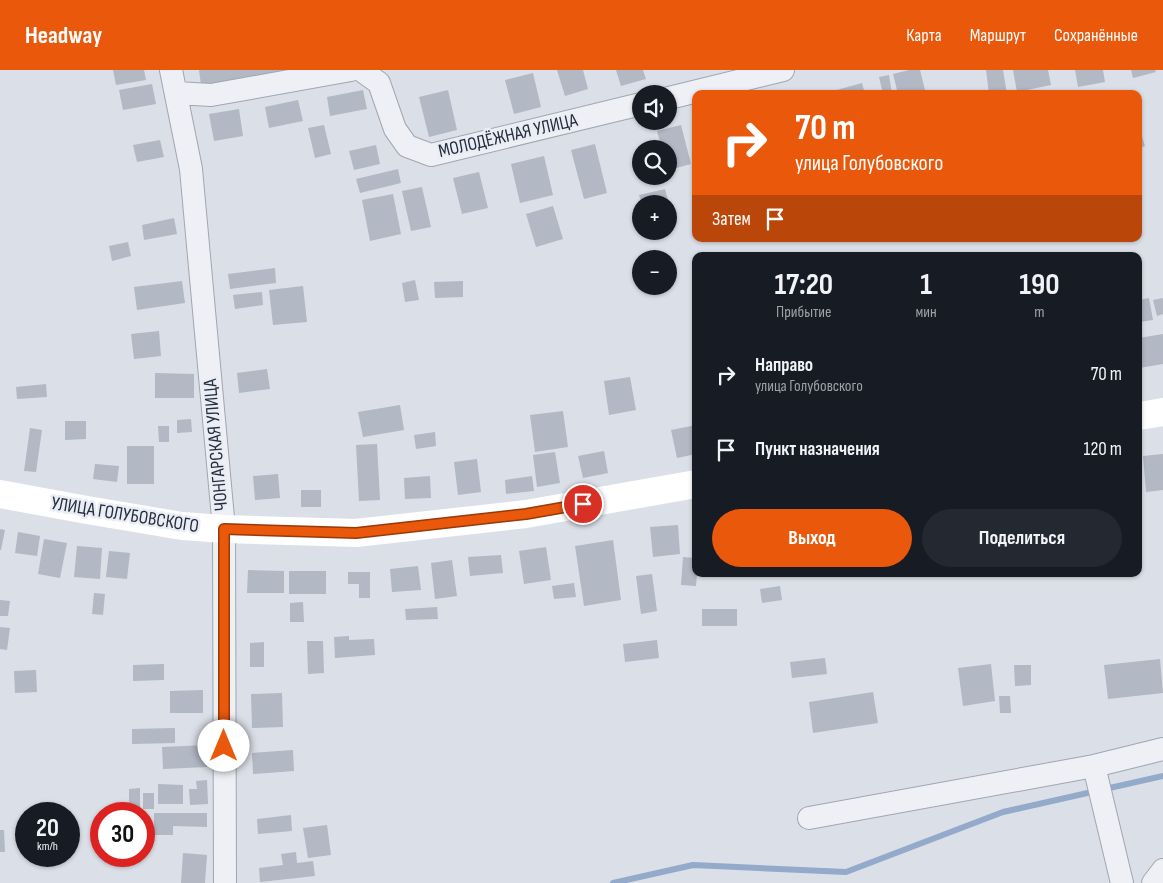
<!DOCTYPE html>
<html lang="ru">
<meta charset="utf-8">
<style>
body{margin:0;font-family:"Sofia Sans Condensed",sans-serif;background:#242831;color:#f1f3f6;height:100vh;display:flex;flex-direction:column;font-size:19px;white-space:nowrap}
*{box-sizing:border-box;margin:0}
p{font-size:16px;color:#9ea1a6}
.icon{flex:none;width:28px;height:28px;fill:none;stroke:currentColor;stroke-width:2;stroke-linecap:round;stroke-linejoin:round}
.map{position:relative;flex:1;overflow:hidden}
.drawer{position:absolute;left:692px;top:182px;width:450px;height:325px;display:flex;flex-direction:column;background:#171b24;border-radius:10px;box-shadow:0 1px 4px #0004}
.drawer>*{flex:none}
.hud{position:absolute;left:692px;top:20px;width:450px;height:152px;border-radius:10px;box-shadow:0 1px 4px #0004;background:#ea580c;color:#fff;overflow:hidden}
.fabs{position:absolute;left:632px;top:15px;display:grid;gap:10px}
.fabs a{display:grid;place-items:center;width:45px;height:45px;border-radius:50%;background:#171b24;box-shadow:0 1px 4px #0004;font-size:25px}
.speed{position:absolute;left:15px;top:732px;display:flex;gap:10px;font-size:25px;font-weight:700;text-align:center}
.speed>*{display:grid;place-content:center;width:65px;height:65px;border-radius:50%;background:#171b24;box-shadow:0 1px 4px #0004;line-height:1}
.speed small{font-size:12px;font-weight:400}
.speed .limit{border:8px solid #d22;background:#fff;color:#111}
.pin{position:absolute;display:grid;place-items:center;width:42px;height:42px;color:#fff;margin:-21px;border:2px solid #fff;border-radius:50%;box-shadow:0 1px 5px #0007}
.me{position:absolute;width:55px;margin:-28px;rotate:0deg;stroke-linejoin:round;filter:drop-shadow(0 0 4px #0008)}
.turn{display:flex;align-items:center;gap:18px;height:105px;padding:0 20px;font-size:22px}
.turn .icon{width:65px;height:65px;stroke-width:2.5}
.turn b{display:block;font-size:35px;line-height:42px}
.then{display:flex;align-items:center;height:48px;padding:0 20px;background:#0003;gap:10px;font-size:19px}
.eta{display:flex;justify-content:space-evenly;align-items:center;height:85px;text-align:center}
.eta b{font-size:30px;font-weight:700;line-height:35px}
.cta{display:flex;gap:10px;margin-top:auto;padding:10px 20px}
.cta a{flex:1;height:58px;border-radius:30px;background:#ea580c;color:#fff;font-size:20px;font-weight:700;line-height:58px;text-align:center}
.cta a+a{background:#242831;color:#f1f3f6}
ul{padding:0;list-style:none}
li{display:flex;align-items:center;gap:15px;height:75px;padding:0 20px}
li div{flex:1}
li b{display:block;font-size:19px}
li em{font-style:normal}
header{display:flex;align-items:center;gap:30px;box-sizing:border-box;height:70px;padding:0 25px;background:#ea580c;color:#fff}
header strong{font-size:24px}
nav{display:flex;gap:28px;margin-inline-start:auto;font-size:18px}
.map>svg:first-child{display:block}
</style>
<header>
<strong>Headway</strong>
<nav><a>Карта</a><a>Маршрут</a><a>Сохранённые</a></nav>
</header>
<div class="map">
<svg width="1163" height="813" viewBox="0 0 1163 813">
<rect width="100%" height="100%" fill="#dbdfe7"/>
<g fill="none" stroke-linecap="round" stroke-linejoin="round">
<path stroke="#93aaca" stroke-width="6" d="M613,813L693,795L846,802L1003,742L1163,706"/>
</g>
<path fill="#b2b8c4" d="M113,0H144L146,10L116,15Z
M199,0H285V1L201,15Z
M557,0H583L588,19L565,26Z
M616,0H643L646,9L621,16Z
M909,0H920L926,24H898L893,4Z
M986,0H1003L1007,24H989Z
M1013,0H1048L1051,15L1017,22Z
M1075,0H1103L1105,12L1078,17Z
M1131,0H1155L1156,2L1133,8Z
M533,3L541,37L514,44L505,10Z
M889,5L892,24H883L879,7Z
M862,13L865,24H834L833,21Z
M152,14L156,34L123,40L119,20Z
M363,20L367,39L330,46L327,27Z
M448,20L457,60L429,67L419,27Z
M1072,20L1073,24H1058V23Z
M298,30L303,51L269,58L265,37Z
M239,39L243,66L214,71L209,44Z
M324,55L331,84L315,88L308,58Z
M681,55L691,94L669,100V79H662L657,61Z
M1139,57L1145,76L1139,78Z
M160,70L164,87L137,92L133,75Z
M595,74L607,123L584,129L571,80Z
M376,75L380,94L354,100L349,81Z
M544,86L553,125L520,133L511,94Z
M398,99L401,113L360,123L356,109Z
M479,102L488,138L462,144L453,108Z
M422,117L431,157L411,161L402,121Z
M665,119L669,134H642L639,125Z
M393,124L401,164L370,171L362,130Z
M553,136L563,169L536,177L526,144Z
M174,148L177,164L144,170L142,155Z
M128,172L131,186L112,191L109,176Z
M275,198L276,213L230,219L228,204Z
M415,210L419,230L405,232L402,213Z
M182,211L185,233L137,240L134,217Z
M463,211V227L435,228L434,212Z
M303,216L307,252L273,255L269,220Z
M262,222L263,235L235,239L233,225Z
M1149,228L1153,250L1140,252L1139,230Z
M1163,228V244L1157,246L1153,230Z
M159,261L161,286L134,289L131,264Z
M1163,264V294L1139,298V268Z
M267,299L270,319L239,323L237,303Z
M155,303L194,304V328H155Z
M630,307L636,340L609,345L604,311Z
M46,314L47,327L17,329L16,317Z
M400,335L404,360L363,367L358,342Z
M563,341L568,377L535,382L530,345Z
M191,349L192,362L177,363V350Z
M65,351H86V369L65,370Z
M696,355V384L677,388L671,360Z
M158,356H169V372H159Z
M30,358L42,360L36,402L24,401Z
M435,362L436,376L416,379L414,365Z
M377,374L380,430L359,431L356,375Z
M127,376H154V414H127Z
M604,381L608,403L583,408L578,386Z
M555,382L560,413L537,417L533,385Z
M1163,384V420L1146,422L1143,386Z
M477,389L481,422L458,425L454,392Z
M95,394L119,396L117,412L93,409Z
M278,404L280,428L255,430L253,406Z
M430,406L431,428L405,429L404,408Z
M532,406L534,421L506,424L505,410Z
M301,420H321V437H301Z
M678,455L680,484L653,487L650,457Z
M0,459L5,460L1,480H0Z
M18,462L40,466L37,486L15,483Z
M44,469L67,473L60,508L38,504Z
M613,470L621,530L584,536L575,476Z
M77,476L102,478L100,509L74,507Z
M546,477L551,510L524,514L519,481Z
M109,481L130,483L127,509L106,507Z
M501,485L503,503L470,506L468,487Z
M683,487L696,488V504H697L696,516L681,515Z
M452,490L457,526L435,529L431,493Z
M418,496L421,520L392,522L390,499Z
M248,500L284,501V523H247Z
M289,501H326V524H289Z
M348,502H370V528H359V514H348Z
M652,504L657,541L641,544L636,506Z
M574,513L576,527L554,529L552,516Z
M780,516L782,530L762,533L760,519Z
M94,523L105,524L103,545L92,544Z
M0,530L10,531L8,546H0Z
M303,532L304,552H290V533Z
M437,537L438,549L406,550L405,539Z
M702,539H737V556H702Z
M0,557L10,558L7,580L0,579Z
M349,566V570L374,569L375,585L335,588L334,567Z
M657,570L659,588L625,592L623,574Z
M307,571H323L324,603L308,604Z
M264,572V597H250V573Z
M825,588L827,604L792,608L790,592Z
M1160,589L1163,623L1108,629L1104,595Z
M164,594V610L133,611V595Z
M991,594L995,631L963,636L958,598Z
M1014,595H1031V615L1015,616Z
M36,600L37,622L15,623L14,601Z
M203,620V643H170V621Z
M873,622L878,653L813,663L809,632Z
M282,623L283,657L252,658L251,624Z
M999,626H1010L1011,643H1000Z
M175,658V673L132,674V659Z
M206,675L207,697L163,699L162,677Z
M293,680L294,701L253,704L252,683Z
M207,710L208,734L190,735L189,719H197L196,711Z
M158,714L183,715V734H158Z
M140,718V738H129V719Z
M143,723H154V739H143Z
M154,743H207V757L173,756V765H154Z
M291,745L292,761L258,764L257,749Z
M327,755L331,785L308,788L303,758Z
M0,760H4L5,782H0Z
M296,782L297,793L313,791L315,806L260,812L259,798L283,795L281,784Z
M183,783L207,785L205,813H181Z"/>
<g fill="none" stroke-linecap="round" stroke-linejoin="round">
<g stroke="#a0a6b1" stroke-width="24">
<path id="street" d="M171,0L191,99L224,459L225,813
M361,0L379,13L395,59L407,76L431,85L641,34
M176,23L211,25L351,0
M669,28L783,0
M1094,696L1122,813
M809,748L1094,696L1163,679
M1153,813L1163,800"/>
</g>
<use href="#street" stroke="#eef0f5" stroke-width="22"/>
<path stroke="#fff" stroke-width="28" d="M1139,346L1163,342
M0,424L87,440L182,456L224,459L356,463L526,444L696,414"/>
</g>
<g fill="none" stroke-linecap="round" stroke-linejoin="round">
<g stroke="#983908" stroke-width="12">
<path id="route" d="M224,676V459L356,463L526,444L583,434"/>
</g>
<use href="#route" stroke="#ea580c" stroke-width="9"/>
</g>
<g text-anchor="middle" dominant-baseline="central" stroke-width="5" stroke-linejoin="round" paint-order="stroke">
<g font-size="19" fill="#242c3d" stroke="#eaeef4">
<text transform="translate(508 66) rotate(-13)">МОЛОДЁЖНАЯ УЛИЦА</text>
<text transform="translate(216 375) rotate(-95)">ЧОНГАРСКАЯ УЛИЦА</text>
<text transform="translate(125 445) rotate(9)">УЛИЦА ГОЛУБОВСКОГО</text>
</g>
</g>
</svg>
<div class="fabs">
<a><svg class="icon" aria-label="sound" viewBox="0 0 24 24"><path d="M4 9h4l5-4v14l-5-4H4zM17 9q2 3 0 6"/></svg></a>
<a><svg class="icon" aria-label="search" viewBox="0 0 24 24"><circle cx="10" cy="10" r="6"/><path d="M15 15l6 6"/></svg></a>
<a>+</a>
<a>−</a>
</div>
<div class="speed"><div>20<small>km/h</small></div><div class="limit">30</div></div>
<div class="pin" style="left:583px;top:434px;background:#d93025"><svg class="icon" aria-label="arrive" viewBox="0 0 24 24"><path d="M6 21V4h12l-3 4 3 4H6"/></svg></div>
<svg class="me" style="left:224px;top:676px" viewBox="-20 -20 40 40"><circle r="19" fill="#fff"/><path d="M0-13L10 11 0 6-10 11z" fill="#ea580c"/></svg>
<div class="hud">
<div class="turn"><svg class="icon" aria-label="right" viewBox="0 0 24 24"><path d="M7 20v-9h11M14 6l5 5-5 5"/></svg><div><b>70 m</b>улица Голубовского</div></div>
<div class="then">Затем<svg class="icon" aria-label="arrive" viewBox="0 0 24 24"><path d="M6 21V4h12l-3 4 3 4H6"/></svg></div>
</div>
<section class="drawer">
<div class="eta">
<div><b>17:20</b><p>Прибытие</p></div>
<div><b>1</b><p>мин</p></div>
<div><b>190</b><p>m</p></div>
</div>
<ul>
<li><svg class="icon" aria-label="right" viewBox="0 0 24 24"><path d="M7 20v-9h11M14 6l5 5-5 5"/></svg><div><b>Направо</b><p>улица Голубовского</p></div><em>70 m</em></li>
<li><svg class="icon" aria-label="arrive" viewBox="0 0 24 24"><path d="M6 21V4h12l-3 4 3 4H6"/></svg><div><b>Пункт назначения</b></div><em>120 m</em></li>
</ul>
<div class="cta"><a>Выход</a><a>Поделиться</a></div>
</section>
</div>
